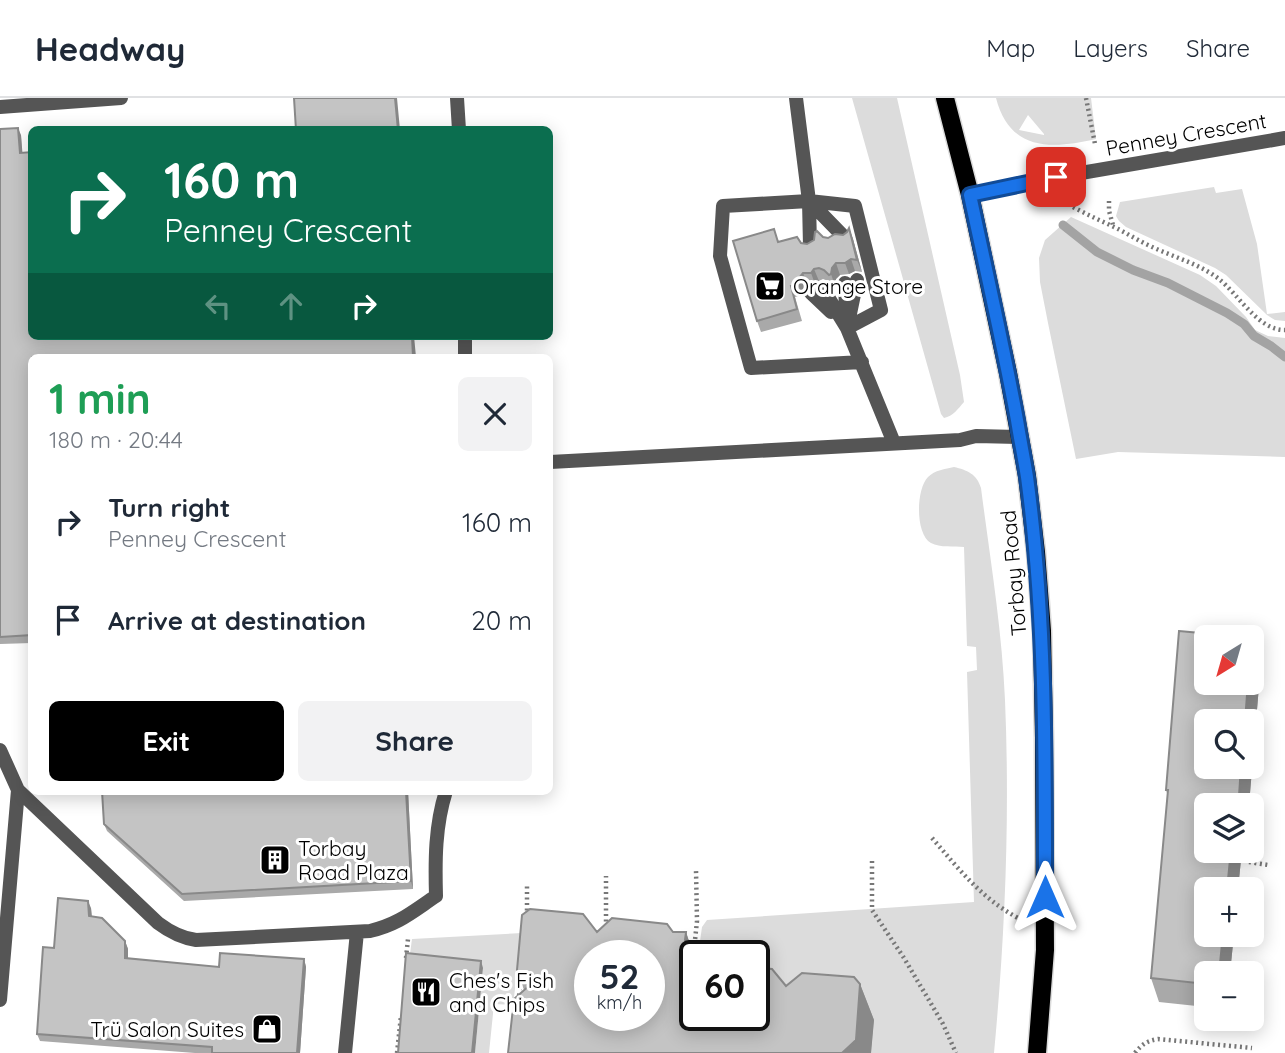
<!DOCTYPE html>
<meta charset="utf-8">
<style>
body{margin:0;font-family:Quicksand,sans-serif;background:#f2f2f3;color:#1f2937;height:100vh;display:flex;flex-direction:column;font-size:26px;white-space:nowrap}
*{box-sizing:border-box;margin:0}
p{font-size:23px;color:#747a83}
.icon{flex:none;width:38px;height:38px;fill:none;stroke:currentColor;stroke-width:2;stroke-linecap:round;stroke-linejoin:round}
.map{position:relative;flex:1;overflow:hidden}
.drawer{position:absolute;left:28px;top:256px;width:525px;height:441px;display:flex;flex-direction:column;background:#fff;border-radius:10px;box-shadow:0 4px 18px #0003}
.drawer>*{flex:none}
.banner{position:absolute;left:28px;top:28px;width:525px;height:214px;border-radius:10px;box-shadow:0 4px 18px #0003;background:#0b6e4f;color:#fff;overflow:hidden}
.needle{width:46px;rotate:217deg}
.buttons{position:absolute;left:1194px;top:527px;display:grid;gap:14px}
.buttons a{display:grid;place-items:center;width:70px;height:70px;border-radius:10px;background:#fff;box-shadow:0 4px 18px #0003;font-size:35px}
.speed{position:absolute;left:574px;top:842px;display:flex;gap:14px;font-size:35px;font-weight:700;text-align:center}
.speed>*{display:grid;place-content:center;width:91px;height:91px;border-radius:50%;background:#fff;box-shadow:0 4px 18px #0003;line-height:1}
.speed small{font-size:18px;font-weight:400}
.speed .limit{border:4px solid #111;border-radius:10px;background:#fff;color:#111}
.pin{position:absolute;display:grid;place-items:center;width:60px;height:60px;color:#fff;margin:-30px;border-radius:14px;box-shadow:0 4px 10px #0006}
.me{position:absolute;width:77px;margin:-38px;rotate:0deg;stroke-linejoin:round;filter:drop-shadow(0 0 5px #0008)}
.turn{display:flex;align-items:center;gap:24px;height:147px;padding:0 21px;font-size:32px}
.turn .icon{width:91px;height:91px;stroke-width:2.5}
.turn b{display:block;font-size:49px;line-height:60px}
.lanes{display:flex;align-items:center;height:66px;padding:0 21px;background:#0003;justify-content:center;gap:35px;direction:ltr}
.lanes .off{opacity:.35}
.round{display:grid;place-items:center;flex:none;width:74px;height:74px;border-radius:10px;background:#f2f2f3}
.summary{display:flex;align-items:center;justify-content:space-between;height:119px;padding:0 21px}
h1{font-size:42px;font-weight:700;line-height:52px;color:#1e9e55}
.action{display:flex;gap:14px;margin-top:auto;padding:14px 21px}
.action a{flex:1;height:80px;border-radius:10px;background:#000;color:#fff;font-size:28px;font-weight:700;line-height:80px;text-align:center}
.action a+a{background:#f2f2f3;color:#1f2937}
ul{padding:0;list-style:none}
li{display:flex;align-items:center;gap:21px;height:98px;padding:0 21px}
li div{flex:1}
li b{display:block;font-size:26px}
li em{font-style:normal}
header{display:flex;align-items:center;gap:42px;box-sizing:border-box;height:98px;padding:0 35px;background:#fff;border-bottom:2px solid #e0e1e3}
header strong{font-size:33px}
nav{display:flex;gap:38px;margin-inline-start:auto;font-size:24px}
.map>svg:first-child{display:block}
</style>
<header>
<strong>Headway</strong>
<nav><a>Map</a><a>Layers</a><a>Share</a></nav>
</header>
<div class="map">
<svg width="1285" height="955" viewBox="0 0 1285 955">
<rect width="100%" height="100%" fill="#fff"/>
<path fill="#dcdcdc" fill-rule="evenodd" d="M852,0H897L960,277L964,304C958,311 953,318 944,320L941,316Z
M996,0H1091L1096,41C1052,51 1010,54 996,0ZM1028,17L1044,36V37L1019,32Z
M1214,89L1216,95L1242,91L1257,146L1267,216L1285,214V223L1275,222L1267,217L1226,177L1215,170L1126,129L1119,123L1116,118L1120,104Z
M1071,119L1200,177L1216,188L1246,219L1255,232L1268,238L1285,240V359L1118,354L1076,361L1048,225L1040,184L1039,160L1045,142Z
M954,369C967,372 977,376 981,390C990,460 1002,531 1005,602C1010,720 1005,838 994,955H871L874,922L754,903V858H698L702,829L707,822L974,804L967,574L977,572L976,549L967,548L964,449C954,448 940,450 931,445C915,436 916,391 928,379C935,372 945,371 954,369Z
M522,835L513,907L494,906L489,955H475L483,870L409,863L412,841Z"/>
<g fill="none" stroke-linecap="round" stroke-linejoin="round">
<path stroke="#a3a3a3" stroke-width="9" d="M1063,127L1097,154L1133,172L1168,185L1227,215L1244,226L1254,238L1271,248L1285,259"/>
<g stroke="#dbdbdb" stroke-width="21">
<path id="primary" d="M945,0L970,97L1008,275L1027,378L1036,454L1042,533L1044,640L1045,852L1037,955"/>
</g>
<path stroke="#777" stroke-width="4.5" stroke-dasharray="2 3.5" stroke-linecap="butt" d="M1086,0L1095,46
M1109,103V113L1113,127
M1073,109C1086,116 1099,122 1112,128C1125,134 1137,142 1150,148C1173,159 1198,165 1219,181C1238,196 1259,233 1285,232
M932,740C959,771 981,800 1018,820
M872,763V812L904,860L943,926L956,955
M1249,764L1268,767
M527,818V785
M606,829V778
M694,852L697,823L696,772
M406,860L408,841
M521,879L519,898H523
M397,955L401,918
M1135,955C1142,946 1147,943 1158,941L1252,950"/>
<path stroke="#555" stroke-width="14" d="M457,0L459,32
M796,0L809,103L810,148
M0,9L121,0
M809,103L844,139
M845,185L846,211
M823,191L847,230L894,345
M811,195L831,214
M847,230L881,212L855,108L809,103L723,108L720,158L751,270L862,264
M847,230L857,182
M465,259V238
M550,364L960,342L976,338L1020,339
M0,652L18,692L158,825C170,834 181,840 196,842L370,833C399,826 412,814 436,798C435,762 435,728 446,693
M0,902L18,692
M345,955L357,834"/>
<path stroke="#555" stroke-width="14" d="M970,97L1075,76L1285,40"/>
<use href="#primary" stroke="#000" stroke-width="18"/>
</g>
<path fill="#a9a9a9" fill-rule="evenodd" d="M0,31L21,37L32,259V545L0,546Z
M849,130L853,141L862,174L855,173L849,176L840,177L836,181L835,188L833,189L828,183L823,181L819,183L815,186H808L802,192V197L795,199L802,223L761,234L757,223L779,144L801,145L807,146L823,139L828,140L843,137L847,134Z
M1252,540L1261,564L1249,707H1206V752H1242L1238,791H1206V836H1234L1230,875H1206V909L1159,904L1151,880L1168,698L1166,692Z
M408,693L413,791L184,803L107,733L104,726Z
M91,810L92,818L125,843L128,851V860L219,869L304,861L306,869L300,955H195L40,943L37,936L54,850Z
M530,811L583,816L597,834L612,820L667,826L673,834H686L689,843L693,844L696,854L702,855L703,858H695V917H754V869L772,871L786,888L802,875L854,879L860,886L874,922L871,955H508L514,901L524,892L517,872L522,817ZM590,858H649V917H590Z"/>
<path fill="#898989" d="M395,0H397L400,32H398Z
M18,30L21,37L23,62L20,55Z
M849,130L853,141L862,174L857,162Z
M851,161L855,173L849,176L845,165Z
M836,165L840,177L836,181L835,188L831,176L832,170Z
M814,171L819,183L815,186L811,175Z
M803,175L808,186L802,192V197L798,186V181Z
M412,238H414L416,259H413Z
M1252,540L1261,564L1249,707H1242L1239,698L1241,668H1251V623H1245L1248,584H1251Z
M406,693H408L413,791L411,783Z
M1231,752H1242L1238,791H1227Z
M88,803L91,810L92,826L89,818Z
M686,834L692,853L693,844L698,858H695L685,842Z
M1223,836H1234L1230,875H1219Z
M125,843L128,851V868L125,860Z
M304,861L306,869L300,955H297Z
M481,863L483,870L475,955H472Z
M860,886L874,922L871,955H842Z"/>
<path fill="#c4c4c4" stroke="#898989" stroke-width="2" fill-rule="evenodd" d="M294,0H395L398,32H296Z
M18,30L20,55L32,54V238H412L413,259H32V537L0,539V31Z
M849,130L857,162L851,161L845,165H836L832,170L831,176L829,177L824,172L819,170L814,171L811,175H803L798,181V186L791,188L797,211L757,223L733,143L774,131L778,144L797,139L801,145L807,146L814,142L815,134L817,133L823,139L828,140L835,136L843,137L847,134Z
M1179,533L1244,539H1206V584H1248L1245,623H1206V668H1241L1239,698H1236L1235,707H1206V752H1231L1227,791H1206V836H1223L1219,875H1206V886L1151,880L1168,692H1166Z
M102,693H406L411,783L182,796L104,726Z
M58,800L88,803L89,818L102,820L125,843V860L219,869L220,855L304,861L297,955H212V949L37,936L43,849L54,850Z
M530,811L583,816L597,834L612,820L667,826L673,834H686L685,842L693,844L692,854L702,855V858H695V917H754V869L772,871L786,888L802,875L854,879L860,886L856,942L842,955H508L514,901L530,887L517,872L522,817ZM590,858H649V917H590Z
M406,855L481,863L472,955H398Z"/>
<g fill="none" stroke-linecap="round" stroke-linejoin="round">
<g stroke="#114b97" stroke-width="18">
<path id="route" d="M1045,799C1045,659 1046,519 1027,379C1024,360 1020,341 1017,322C1003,246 986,172 970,97L1056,79"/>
</g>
<use href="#route" stroke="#1a73e8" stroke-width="12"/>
</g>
<defs>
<g id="supermarket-square" transform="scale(1.575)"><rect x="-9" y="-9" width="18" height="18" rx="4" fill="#000" stroke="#fff"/><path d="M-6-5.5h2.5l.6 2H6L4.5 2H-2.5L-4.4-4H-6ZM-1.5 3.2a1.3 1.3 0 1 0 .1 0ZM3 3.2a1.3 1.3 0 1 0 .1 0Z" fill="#fff"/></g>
<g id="building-square" transform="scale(1.575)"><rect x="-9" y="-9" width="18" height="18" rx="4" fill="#000" stroke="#fff"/><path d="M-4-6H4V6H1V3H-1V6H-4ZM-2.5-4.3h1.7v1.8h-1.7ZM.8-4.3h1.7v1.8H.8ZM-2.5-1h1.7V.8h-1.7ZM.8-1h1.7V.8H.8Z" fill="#fff"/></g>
<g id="restaurant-square" transform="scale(1.575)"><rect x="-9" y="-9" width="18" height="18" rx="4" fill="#000" stroke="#fff"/><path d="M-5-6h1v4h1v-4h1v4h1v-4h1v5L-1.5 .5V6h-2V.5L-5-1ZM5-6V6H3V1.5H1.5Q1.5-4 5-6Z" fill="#fff"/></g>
<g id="shop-square" transform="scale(1.575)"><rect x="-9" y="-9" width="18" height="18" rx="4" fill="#000" stroke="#fff"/><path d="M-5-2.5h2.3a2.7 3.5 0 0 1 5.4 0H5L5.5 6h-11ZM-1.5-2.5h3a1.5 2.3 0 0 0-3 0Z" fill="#fff"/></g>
</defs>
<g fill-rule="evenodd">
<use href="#supermarket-square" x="770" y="188"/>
<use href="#building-square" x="275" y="762"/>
<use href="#restaurant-square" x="426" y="894"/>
<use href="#shop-square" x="267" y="931"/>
</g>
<g text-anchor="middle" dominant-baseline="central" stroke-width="6" stroke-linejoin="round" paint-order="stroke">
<g font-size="21" fill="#000" stroke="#fff">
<text transform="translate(1186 36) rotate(-10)">Penney Crescent</text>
<text transform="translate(1013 475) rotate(-95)">Torbay Road</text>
</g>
<g font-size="21" fill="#000" stroke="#fff" text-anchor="start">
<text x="793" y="188">Orange Store</text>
<text x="298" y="750">Torbay<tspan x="298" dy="24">Road Plaza</tspan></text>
<text x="449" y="882">Ches's Fish<tspan x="449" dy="24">and Chips</tspan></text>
<text x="244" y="931" text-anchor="end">Trü Salon Suites</text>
</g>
</g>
</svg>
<div class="buttons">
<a><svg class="needle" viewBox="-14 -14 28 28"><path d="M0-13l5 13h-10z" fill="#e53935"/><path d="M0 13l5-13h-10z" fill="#747a83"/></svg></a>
<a><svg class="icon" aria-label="search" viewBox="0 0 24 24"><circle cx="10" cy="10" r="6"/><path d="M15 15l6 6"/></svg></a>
<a><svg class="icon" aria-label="layers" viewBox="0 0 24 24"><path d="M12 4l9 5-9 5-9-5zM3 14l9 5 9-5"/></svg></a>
<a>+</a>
<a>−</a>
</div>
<div class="speed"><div>52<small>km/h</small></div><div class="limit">60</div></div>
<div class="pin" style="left:1056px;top:79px;background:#d93025"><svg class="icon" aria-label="arrive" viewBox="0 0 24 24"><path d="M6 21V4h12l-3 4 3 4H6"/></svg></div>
<svg class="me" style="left:1045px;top:799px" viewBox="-20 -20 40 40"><path d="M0-17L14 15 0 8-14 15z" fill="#1a73e8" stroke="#fff" stroke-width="4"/></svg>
<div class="banner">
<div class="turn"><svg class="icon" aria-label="right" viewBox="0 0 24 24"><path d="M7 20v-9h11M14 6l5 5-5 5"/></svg><div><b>160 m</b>Penney Crescent</div></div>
<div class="lanes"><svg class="icon off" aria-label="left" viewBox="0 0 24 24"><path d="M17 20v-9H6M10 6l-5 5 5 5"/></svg><svg class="icon off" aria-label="ahead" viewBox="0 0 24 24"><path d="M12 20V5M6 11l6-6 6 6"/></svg><svg class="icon" aria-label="right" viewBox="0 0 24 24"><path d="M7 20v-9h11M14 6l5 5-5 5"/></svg></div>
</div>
<section class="drawer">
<div class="summary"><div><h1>1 min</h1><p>180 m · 20:44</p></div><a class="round"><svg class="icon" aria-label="close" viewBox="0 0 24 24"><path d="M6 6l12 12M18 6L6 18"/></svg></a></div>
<ul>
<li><svg class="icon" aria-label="right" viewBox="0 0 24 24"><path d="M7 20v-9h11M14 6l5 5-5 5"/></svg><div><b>Turn right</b><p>Penney Crescent</p></div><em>160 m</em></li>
<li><svg class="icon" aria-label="arrive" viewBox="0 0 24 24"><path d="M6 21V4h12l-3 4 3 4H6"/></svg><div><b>Arrive at destination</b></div><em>20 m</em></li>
</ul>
<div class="action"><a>Exit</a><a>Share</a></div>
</section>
</div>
